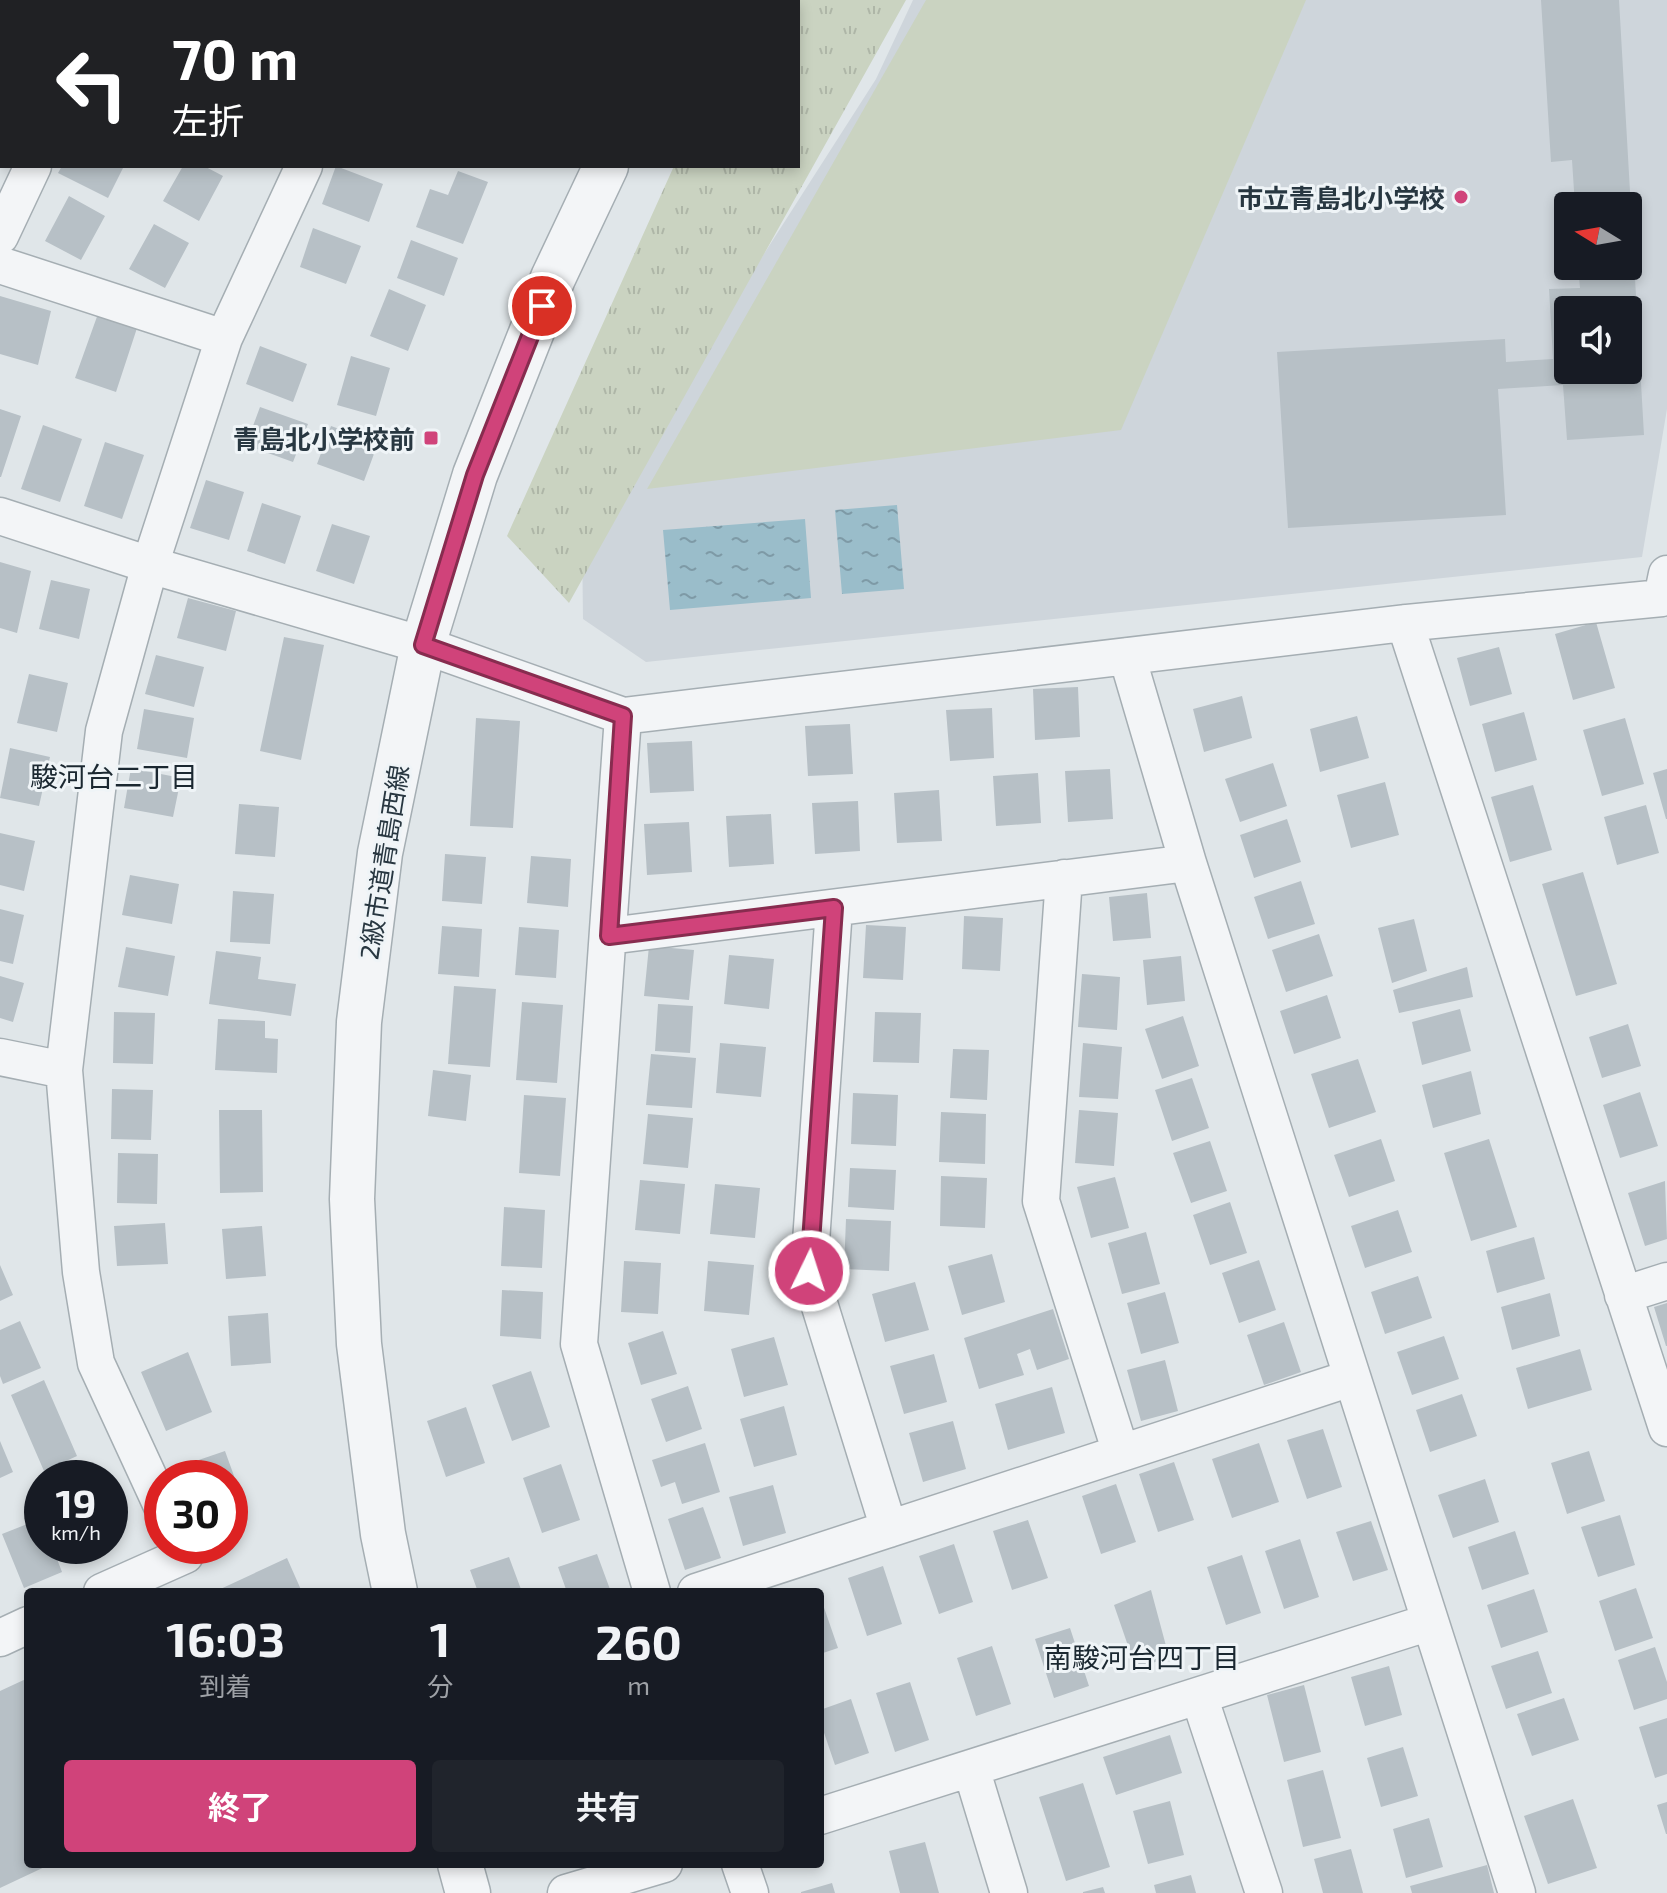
<!DOCTYPE html>
<html lang="ja">
<meta charset="utf-8">
<style>
body{margin:0;font-family:"Exo 2","Noto Sans JP",sans-serif;background:#20242c;color:#f1f3f6;height:100vh;display:flex;flex-direction:column;font-size:30px;white-space:nowrap}
*{box-sizing:border-box;margin:0}
p{font-size:26px;color:#9ea1a6}
.icon{flex:none;width:44px;height:44px;fill:none;stroke:currentColor;stroke-width:2;stroke-linecap:round;stroke-linejoin:round}
.map{position:relative;flex:1;overflow:hidden}
.panel{position:absolute;left:24px;top:1588px;width:800px;height:280px;display:flex;flex-direction:column;background:#171b24;border-radius:8px;box-shadow:0 4px 12px #0003}
.panel>*{flex:none}
.banner{position:absolute;left:0px;top:0px;width:800px;height:168px;box-shadow:0 4px 12px #0003;background:#202124;color:#fff;overflow:hidden}
.needle{width:52px;rotate:281deg}
.buttons{position:absolute;left:1554px;top:192px;display:grid;gap:16px}
.buttons a{display:grid;place-items:center;width:88px;height:88px;border-radius:8px;background:#171b24;box-shadow:0 4px 12px #0003;font-size:40px}
.speed{position:absolute;left:24px;top:1460px;display:flex;gap:16px;font-size:40px;font-weight:700;text-align:center}
.speed>*{display:grid;place-content:center;width:104px;height:104px;border-radius:50%;background:#171b24;box-shadow:0 4px 12px #0003;line-height:1}
.speed small{font-size:20px;font-weight:400}
.speed .limit{border:12px solid #d22;background:#fff;color:#111}
.pin{position:absolute;display:grid;place-items:center;width:68px;height:68px;color:#fff;margin:-34px;border:4px solid #fff;border-radius:50%;box-shadow:0 2px 8px #0007}
.me{position:absolute;width:88px;margin:-44px;rotate:4deg;stroke-linejoin:round;filter:drop-shadow(0 0 6px #0008)}
.turn{display:flex;align-items:center;gap:28px;height:168px;padding:0 40px;font-size:36px}
.turn .icon{width:104px;height:104px;stroke-width:2.5}
.turn b{display:block;font-size:56px;line-height:68px}
.eta{display:flex;justify-content:space-evenly;align-items:center;height:136px;text-align:center}
.eta b{font-size:48px;font-weight:700;line-height:56px}
.button{display:flex;gap:16px;margin-top:auto;padding:16px 40px}
.button a{flex:1;height:92px;border-radius:8px;background:#d0437a;color:#fff;font-size:32px;font-weight:700;line-height:92px;text-align:center}
.button a+a{background:#20242c;color:#f1f3f6}
.map>svg:first-child{display:block}
</style>
<div class="map">
<svg width="1667" height="1893" viewBox="0 0 1667 1893">
<defs>
<pattern id="grass-tufts" width="24" height="20" patternUnits="userSpaceOnUse" patternTransform="scale(2)"><rect width="24" height="20" fill="#cad3c1"/><path d="M3 7l-1-3M5 7V3M7 7l1-3M15 17l-1-3M17 17v-4M19 17l1-3" fill="none" stroke="#aeb6a7"/></pattern>
<pattern id="water-ripples" width="26" height="14" patternUnits="userSpaceOnUse" patternTransform="scale(2)"><rect width="26" height="14" fill="#9abdca"/><path d="M2 4q2-2 4 0t4 0M15 11q2-2 4 0t4 0" fill="none" stroke="#7e9aa6"/></pattern>
</defs>
<rect width="100%" height="100%" fill="#e0e6e9"/>
<path fill="#ced5db" fill-rule="evenodd" d="M913,0H1667V409L1642,557L646,662L583,619L582,538L876,79ZM1568,206H1628V266H1568ZM1568,310H1628V370H1568Z"/>
<path fill="url(#grass-tufts)" d="M748,0H906L569,603L507,536L674,166H798V2H747Z"/>
<path fill="#cad3c1" d="M926,0H1306L1121,430L647,489Z"/>
<path fill="url(#water-ripples)" d="M897,505L904,589L842,594L835,510Z
M805,519L811,598L670,610L663,530Z"/>
<path fill="#b7c0c6" fill-rule="evenodd" d="M1541,0H1619L1644,435L1567,440L1563,385L1498,389L1506,515L1288,528L1277,352L1505,339L1506,362L1553,359L1549,289L1580,288L1578,266H1628V206H1575L1572,160L1551,162ZM1568,310H1628V370H1568Z
M62,166H124L108,198L58,173Z
M183,166H204L223,176L199,221L163,201Z
M336,166L383,184L369,222L322,204Z
M458,171L488,182L463,244L416,227L430,189L448,195Z
M69,196L105,216L81,260L45,241Z
M154,224L189,243L165,288L129,269Z
M313,228L361,246L346,284L300,267Z
M411,240L458,258L444,296L397,278Z
M389,289L426,305L408,351L370,336Z
M0,296L51,311L38,365L0,354Z
M99,311L139,322L116,392L75,378Z
M260,346L307,364L293,402L246,384Z
M351,356L390,368L376,416L337,405Z
M260,407L308,424L293,462L246,445Z
M0,409L21,416L1,477H0Z
M43,425L82,439L60,502L21,489Z
M331,426L378,443L364,481L317,464Z
M105,442L144,455L122,519L84,506Z
M206,480L244,492L229,540L190,528Z
M262,503L301,516L285,564L247,551Z
M332,524L370,536L354,584L316,571Z
M0,562L31,571L17,633L0,628Z
M51,580L90,589L79,639L39,629Z
M188,598L236,611L226,651L177,638Z
M1596,622L1615,688L1573,700L1555,634Z
M284,637L324,645L301,760L260,751Z
M1499,647L1512,694L1470,706L1457,658Z
M156,655L204,667L194,707L145,694Z
M29,674L68,683L57,732L17,723Z
M1078,687L1080,737L1035,740L1033,689Z
M1242,696L1252,738L1204,752L1193,709Z
M992,708L994,758L950,761L946,710Z
M144,709L194,718L187,758L137,749Z
M1524,712L1537,760L1495,772L1482,724Z
M1357,716L1369,758L1320,772L1310,729Z
M476,718L520,721L513,828L470,826Z
M1625,718L1644,784L1602,796L1583,730Z
M850,724L853,774L808,776L805,726Z
M692,741L694,791L650,793L647,743Z
M10,748L50,757L39,806L0,798Z
M1273,763L1287,806L1240,822L1225,779Z
M131,768L181,778L173,817L124,808Z
M1110,769L1113,819L1068,822L1065,771Z
M1667,769V819H1666L1653,773Z
M1038,773L1041,823L996,826L993,776Z
M1385,782L1399,835L1351,848L1337,795Z
M1533,785L1552,850L1510,862L1491,797Z
M939,790L942,841L897,843L894,793Z
M858,801L860,851L815,854L812,803Z
M239,804L279,807L275,857L235,854Z
M1646,805L1659,853L1617,865L1604,817Z
M771,814L774,864L729,867L726,816Z
M1287,819L1301,862L1254,878L1240,835Z
M689,822L692,872L647,875L644,824Z
M0,833L35,841L24,891L0,885Z
M445,854L486,857L482,904L442,901Z
M531,856L571,859L568,907L527,903Z
M1583,872L1617,984L1576,996L1542,884Z
M130,875L179,884L172,924L122,915Z
M1301,881L1315,924L1268,939L1254,897Z
M233,891L274,894L270,944L230,942Z
M1147,893L1151,938L1113,941L1109,897Z
M0,909L24,915L13,964L0,961Z
M964,916L1003,918L1000,971L962,969Z
M1414,919L1427,971L1392,983L1378,928Z
M866,925L906,927L903,980L863,978Z
M442,926L482,929L479,977L438,974Z
M519,927L559,930L556,978L515,975Z
M1319,934L1333,976L1286,992L1272,950Z
M649,946L694,950L689,1000L644,996Z
M126,947L175,956L168,996L118,987Z
M216,951L261,957L258,979L296,984L291,1016L209,1004Z
M729,955L774,959L769,1009L724,1004Z
M1181,956L1185,1001L1147,1005L1143,960Z
M1467,967L1473,997L1399,1013L1393,990Z
M1082,974L1120,977L1117,1030L1078,1027Z
M0,976L24,983L13,1022L0,1018Z
M454,986L496,989L490,1067L448,1064Z
M1327,995L1341,1038L1294,1054L1280,1011Z
M522,1002L563,1005L557,1083L516,1080Z
M658,1004L693,1006L690,1053L655,1051Z
M1460,1009L1471,1051L1422,1065L1412,1022Z
M114,1012L155,1013L153,1064L113,1063Z
M875,1012L921,1013L919,1063L873,1062Z
M1183,1016L1199,1066L1162,1079L1145,1029Z
M218,1019L265,1021V1038L278,1039L277,1073L215,1070Z
M1628,1024L1641,1066L1602,1078L1589,1037Z
M720,1043L766,1047L761,1097L716,1093Z
M1083,1043L1122,1047L1118,1099L1079,1097Z
M953,1049L989,1050L987,1100L950,1098Z
M651,1054L696,1058L692,1108L646,1105Z
M1358,1059L1376,1112L1329,1128L1311,1074Z
M433,1070L471,1075L466,1121L428,1116Z
M1471,1071L1481,1114L1433,1128L1422,1085Z
M1192,1078L1209,1128L1172,1141L1155,1090Z
M112,1089L153,1090L151,1140L111,1139Z
M1640,1092L1658,1146L1620,1158L1603,1105Z
M853,1093L898,1095L896,1146L851,1144Z
M524,1095L566,1098L560,1176L519,1173Z
M219,1110H262L263,1192L220,1193Z
M1079,1110L1118,1113L1114,1166L1075,1163Z
M941,1112L986,1114L985,1164L939,1162Z
M648,1114L693,1118L688,1168L643,1164Z
M1381,1139L1395,1181L1349,1197L1334,1155Z
M1489,1139L1517,1227L1471,1241L1444,1153Z
M1210,1141L1227,1191L1191,1203L1173,1153Z
M118,1153L158,1154L157,1204L117,1203Z
M850,1168L896,1170L894,1210L848,1207Z
M941,1176L987,1178L985,1228L940,1226Z
M1115,1177L1129,1228L1091,1238L1077,1187Z
M640,1180L685,1184L680,1234L635,1230Z
M1665,1181L1667,1239L1645,1246L1628,1193Z
M715,1184L760,1188L755,1238L710,1234Z
M1230,1202L1247,1253L1210,1265L1193,1215Z
M504,1207L545,1210L542,1268L501,1266Z
M1398,1210L1412,1252L1365,1268L1351,1226Z
M846,1219L891,1221L889,1271L844,1269Z
M165,1223L168,1264L117,1266L114,1226Z
M262,1226L266,1276L226,1279L222,1229Z
M1146,1232L1160,1284L1122,1294L1108,1243Z
M1534,1237L1545,1279L1497,1293L1486,1251Z
M992,1254L1005,1302L962,1315L948,1266Z
M1259,1260L1276,1310L1239,1323L1222,1273Z
M624,1261L661,1263L658,1314L621,1312Z
M708,1261L754,1265L749,1315L704,1311Z
M0,1265L13,1295L0,1301Z
M1418,1276L1432,1318L1385,1334L1371,1292Z
M915,1282L929,1330L885,1342L872,1294Z
M502,1290L543,1292L541,1339L500,1336Z
M1165,1292L1179,1343L1141,1354L1127,1303Z
M1550,1293L1560,1336L1512,1350L1501,1307Z
M1667,1303V1346H1666L1654,1307Z
M1053,1309L1069,1359L1037,1370L1030,1349L1017,1354L1024,1375L979,1389L964,1338Z
M268,1313L271,1363L231,1366L228,1316Z
M20,1321L41,1368L3,1384L0,1376V1330Z
M1284,1322L1301,1372L1264,1385L1247,1335Z
M663,1331L677,1374L641,1385L628,1343Z
M1444,1336L1459,1379L1412,1395L1397,1352Z
M774,1337L788,1385L744,1397L731,1349Z
M1580,1349L1592,1390L1528,1409L1516,1368Z
M188,1352L212,1412L166,1431L141,1372Z
M934,1354L947,1402L904,1414L890,1366Z
M1165,1360L1178,1411L1141,1421L1127,1370Z
M531,1371L550,1427L512,1441L492,1385Z
M44,1380L77,1456L44,1471L11,1395Z
M688,1386L702,1429L666,1442L651,1399Z
M1052,1387L1065,1433L1008,1450L995,1404Z
M1462,1394L1477,1436L1430,1452L1416,1410Z
M784,1406L797,1455L754,1467L740,1419Z
M466,1407L485,1463L446,1477L427,1421Z
M953,1421L966,1469L923,1482L909,1433Z
M1323,1429L1342,1487L1307,1499L1287,1440Z
M0,1441L13,1472L0,1478Z
M705,1443L720,1492L682,1504L675,1482L661,1487L652,1460Z
M1259,1443L1279,1502L1232,1518L1212,1459Z
M225,1451L242,1498L230,1502V1478H191L187,1464Z
M1589,1451L1605,1501L1567,1514L1551,1463Z
M1174,1462L1194,1520L1158,1532L1139,1474Z
M561,1464L580,1520L542,1533L523,1478Z
M1485,1479L1499,1522L1453,1538L1438,1495Z
M1116,1484L1136,1542L1101,1554L1082,1496Z
M773,1485L786,1533L743,1546L729,1497Z
M110,1501L121,1527L110,1532Z
M703,1507L721,1558L685,1570L668,1519Z
M1620,1515L1635,1565L1598,1577L1581,1527Z
M40,1519L42,1546H52L62,1572L24,1588L2,1534Z
M1028,1520L1048,1578L1012,1590L993,1531Z
M1371,1521L1388,1570L1353,1581L1336,1532Z
M1515,1531L1529,1574L1482,1590L1468,1547Z
M1300,1539L1319,1597L1284,1609L1265,1551Z
M954,1544L973,1602L939,1614L919,1556Z
M597,1554L611,1592H567L558,1567Z
M1242,1555L1261,1613L1226,1625L1207,1567Z
M509,1557L522,1592H478L470,1570Z
M287,1558L302,1592H214Z
M883,1566L902,1624L867,1636L848,1578Z
M1636,1588L1653,1638L1615,1651L1599,1601Z
M1534,1589L1548,1632L1501,1648L1487,1605Z
M1151,1590L1169,1657L1136,1669L1114,1605Z
M820,1596L838,1648L820,1654Z
M1070,1628L1089,1686L1054,1698L1035,1639Z
M992,1646L1011,1704L976,1716L957,1658Z
M1655,1647L1667,1682V1699L1634,1710L1618,1660Z
M1538,1651L1552,1693L1506,1709L1491,1666Z
M1389,1666L1402,1715L1365,1726L1351,1677Z
M28,1678V1864H51L0,1888V1691Z
M910,1682L929,1740L895,1752L876,1693Z
M1304,1685L1321,1752L1284,1762L1267,1695Z
M1564,1698L1579,1740L1532,1756L1517,1714Z
M851,1699L869,1753L835,1765L820,1721V1710Z
M1667,1718V1774L1655,1778L1639,1727Z
M1170,1735L1182,1773L1116,1795L1103,1757Z
M1403,1747L1418,1796L1381,1807L1367,1758Z
M1323,1770L1341,1838L1303,1847L1287,1780Z
M1083,1783L1110,1867L1066,1881L1039,1797Z
M1573,1799L1597,1868L1548,1884L1524,1816Z
M1170,1801L1184,1855L1148,1864L1133,1811Z
M1667,1802V1834H1666L1657,1805Z
M1429,1818L1443,1867L1406,1878L1393,1829Z
M925,1842L939,1893H900L889,1851Z
M1351,1849L1363,1893H1323L1314,1859Z
M1487,1865L1494,1893H1412L1410,1886Z
M1191,1875L1196,1893H1156L1154,1885Z
M832,1883L835,1893H801V1892Z
M1103,1887L1105,1893H1083V1892Z"/>
<g fill="none" stroke-linecap="round" stroke-linejoin="round">
<g stroke="#a5aeb3" stroke-width="39">
<path id="minor" d="M109,2L110,0
M380,2L381,0
M0,236L33,166
M0,265L224,338
M0,516L150,565L423,645L623,716L1405,623L1662,598L1667,574
M1405,623L1667,1428
M1127,656L1188,863L1517,1893
M623,716L579,1344L652,1592
M1064,878L1041,1201L1121,1453
M834,908L809,1271L889,1529
M609,936L1188,863
M0,1057L64,1070
M1623,1295L1667,1281
M162,1506L96,1363L81,1272L64,1070L104,731L150,565L224,338L304,166
M102,1592L185,1555L181,1546
M696,1592L1351,1378
M0,1638L28,1625
M1199,1696L1264,1893
M971,1768L1009,1893
M820,1816L1430,1622
M740,1864L750,1893
M566,1893L664,1864"/>
</g>
<g stroke="#a5aeb3" stroke-width="47">
<path id="tertiary" d="M683,2L684,0
M395,1592L383,1534L359,1344L352,1199L359,1022L380,853L423,645L475,475L553,278L606,166
M460,1864L468,1893"/>
</g>
<use href="#minor" stroke="#f3f5f7" stroke-width="36"/>
<use href="#tertiary" stroke="#f3f5f7" stroke-width="44"/>
</g>
<g fill="none" stroke-linecap="round" stroke-linejoin="round">
<g stroke="#872c4f" stroke-width="20">
<path id="route" d="M542,306L475,475L423,645L623,716L609,936L834,908L809,1271"/>
</g>
<use href="#route" stroke="#d0437a" stroke-width="14"/>
</g>
<g fill="#d0437a" stroke="#eff4f7" stroke-width="3">
<circle cx="1461" cy="197" r="8"/>
<rect x="423" y="430" width="16" height="16" rx="4"/>
</g>
<g text-anchor="middle" dominant-baseline="central" stroke-width="6" stroke-linejoin="round" paint-order="stroke">
<g font-size="26" font-weight="bold" fill="#283741" stroke="#eff4f7" text-anchor="end">
<text x="1445" y="197">市立青島北小学校</text>
<text x="415" y="438">青島北小学校前</text>
</g>
<g font-size="26" fill="#283741" stroke="#eff4f7">
<text transform="translate(383 862) rotate(-81)">2級市道青島西線</text>
</g>
<g font-size="28" fill="#1b2831" stroke="#eff4f7">
<text x="114" y="776">駿河台二丁目</text>
<text x="1142" y="1657">南駿河台四丁目</text>
</g>
</g>
</svg>
<div class="buttons">
<a><svg class="needle" viewBox="-14 -14 28 28"><path d="M0-13l5 13h-10z" fill="#e53935"/><path d="M0 13l5-13h-10z" fill="#9ea1a6"/></svg></a>
<a><svg class="icon" aria-label="sound" viewBox="0 0 24 24"><path d="M4 9h4l5-4v14l-5-4H4zM17 9q2 3 0 6"/></svg></a>
</div>
<div class="speed"><div>19<small>km/h</small></div><div class="limit">30</div></div>
<div class="pin" style="left:542px;top:306px;background:#d93025"><svg class="icon" aria-label="arrive" viewBox="0 0 24 24"><path d="M6 21V4h12l-3 4 3 4H6"/></svg></div>
<svg class="me" style="left:809px;top:1271px" viewBox="-20 -20 40 40"><circle r="17" fill="#d0437a" stroke="#fff" stroke-width="3"/><path d="M0-11L8 9 0 5-8 9z" fill="#fff"/></svg>
<div class="banner">
<div class="turn"><svg class="icon" aria-label="left" viewBox="0 0 24 24"><path d="M17 20v-9H6M10 6l-5 5 5 5"/></svg><div><b>70 m</b>左折</div></div>
</div>
<section class="panel">
<div class="eta">
<div><b>16:03</b><p>到着</p></div>
<div><b>1</b><p>分</p></div>
<div><b>260</b><p>m</p></div>
</div>
<div class="button"><a>終了</a><a>共有</a></div>
</section>
</div>
